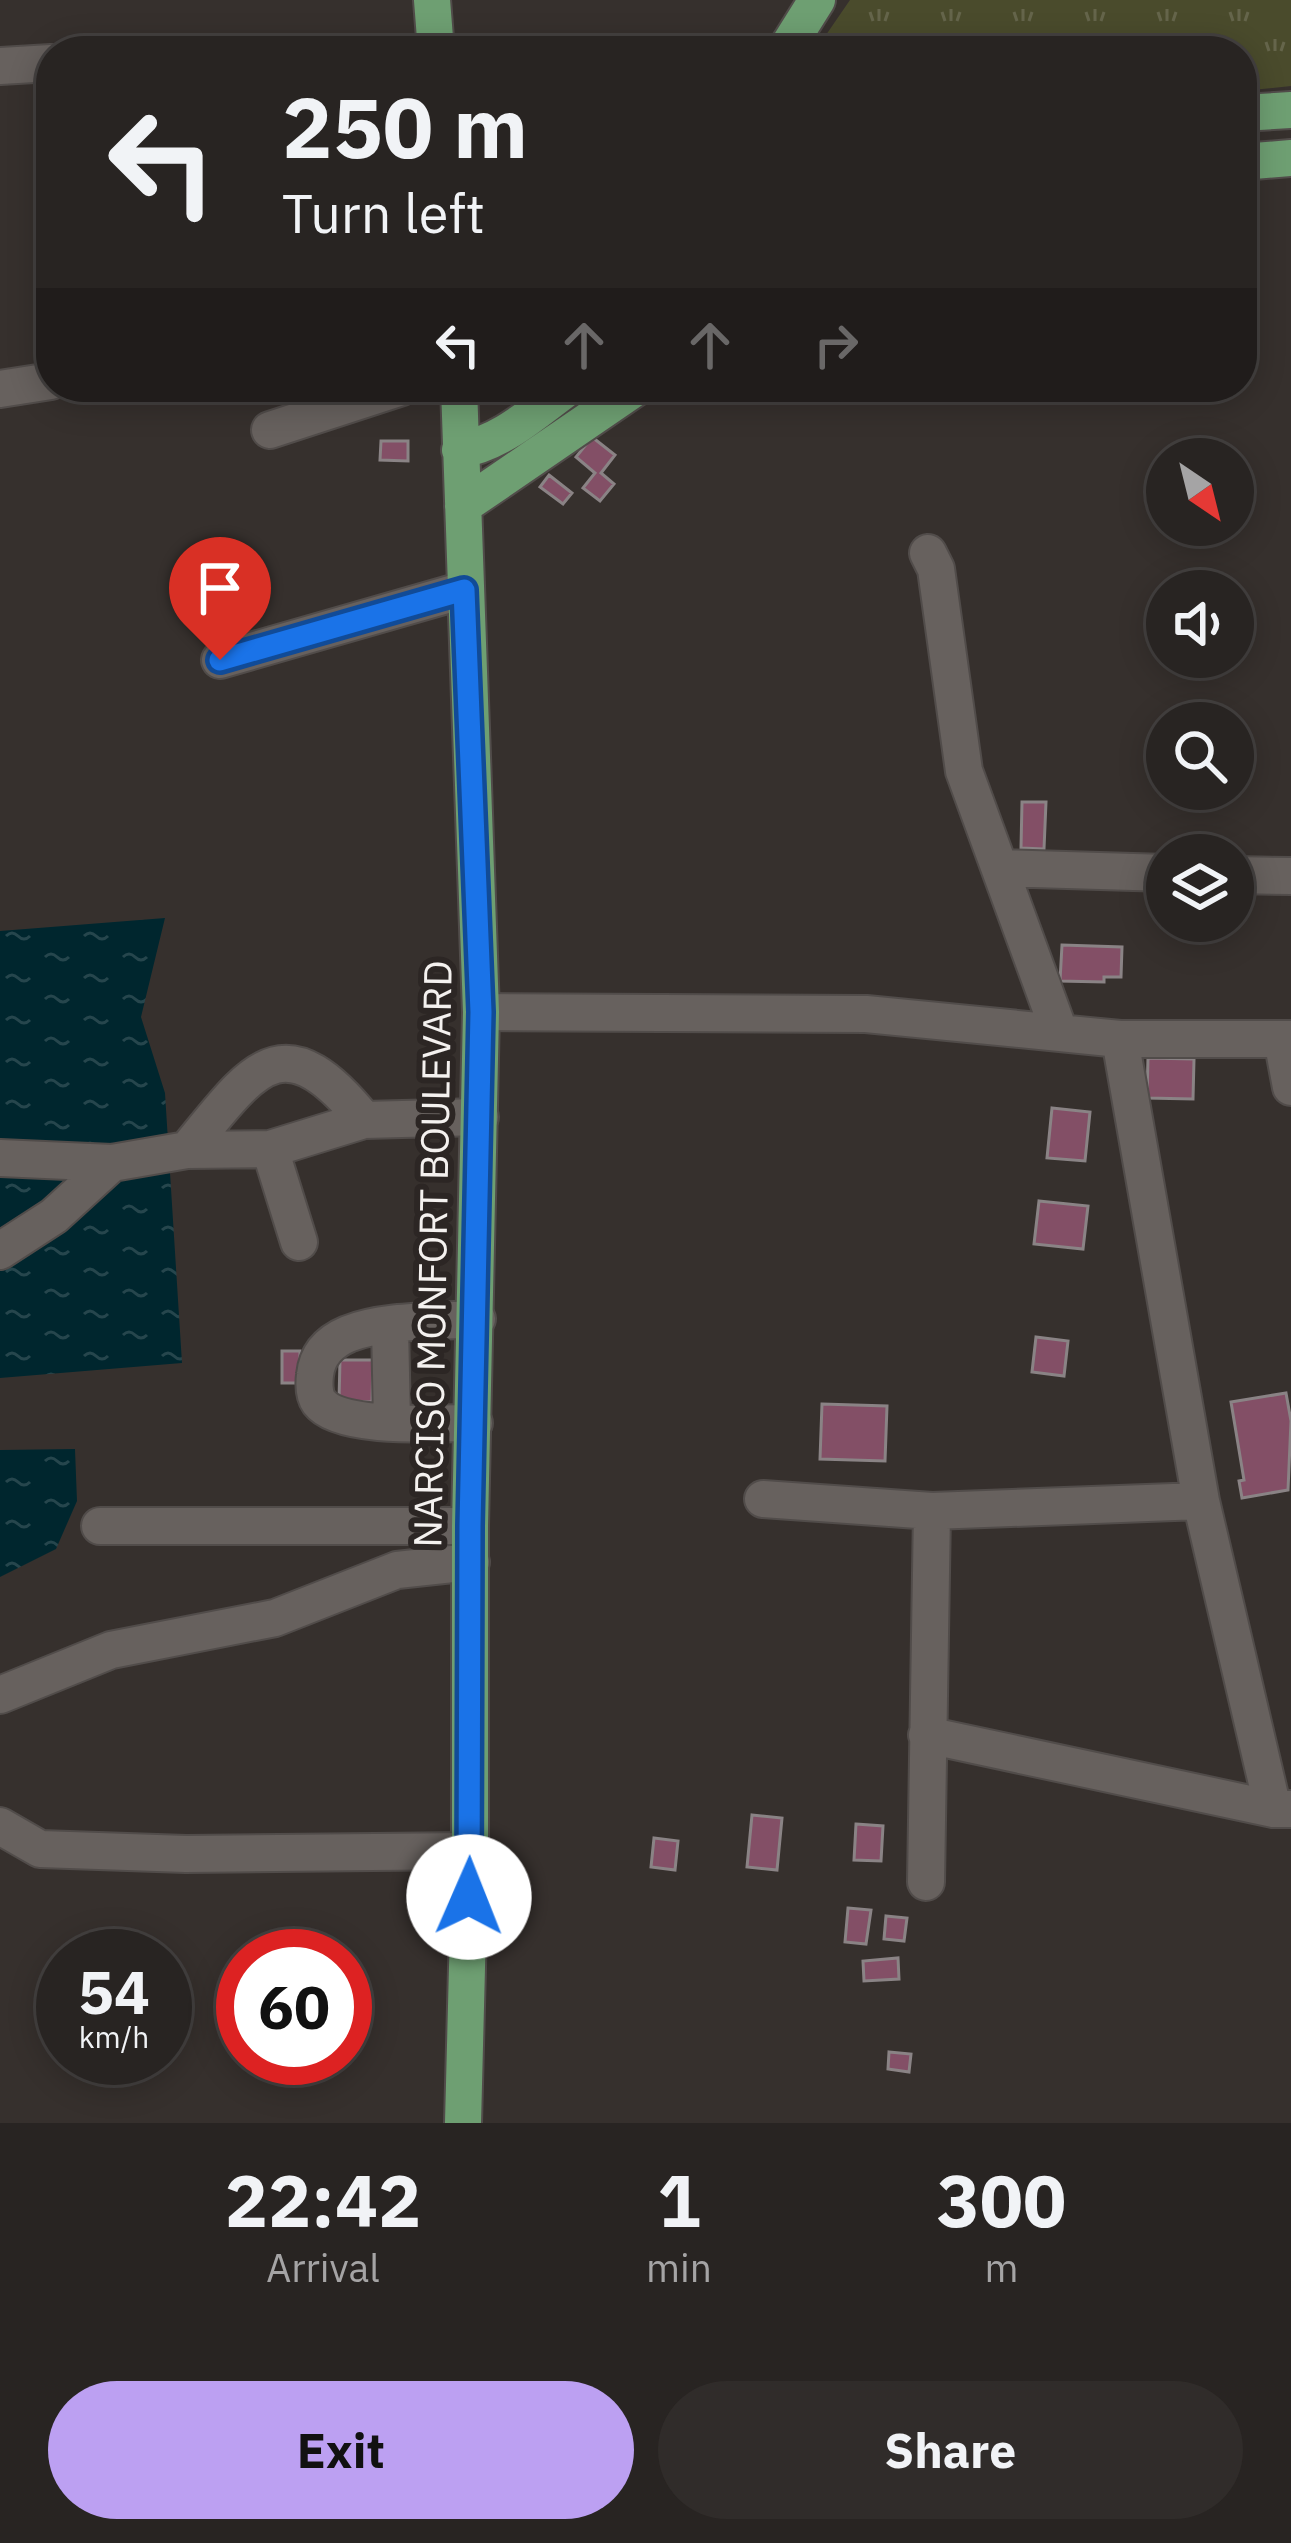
<!DOCTYPE html>
<style>
body{margin:0;font-family:"IBM Plex Sans",sans-serif;background:#302c2a;color:#f1f3f6;height:100vh;display:flex;flex-direction:column;font-size:45px;white-space:nowrap}
*{box-sizing:border-box;margin:0}
p{font-size:39px;color:#a5a4a5}
.icon{flex:none;width:66px;height:66px;fill:none;stroke:currentColor;stroke-width:2;stroke-linecap:round;stroke-linejoin:round}
.map{position:relative;height:2123px;overflow:hidden}
.side{display:flex;flex-direction:column;background:#282422;flex:1}
.side>*{flex:none}
.hud{position:absolute;left:36px;top:36px;width:1221px;height:366px;border-radius:48px;box-shadow:0 6px 30px #0003,0 0 0 3px #444140;background:#282422;color:#f1f3f6;overflow:hidden}
.needle{width:78px;rotate:145deg}
.controls{position:absolute;left:1146px;top:438px;display:grid;gap:24px}
.controls a{display:grid;place-items:center;width:108px;height:108px;border-radius:50%;background:#282422;box-shadow:0 6px 30px #0003,0 0 0 3px #444140;font-size:60px}
.speed{position:absolute;left:36px;top:1929px;display:flex;gap:24px;font-size:60px;font-weight:700;text-align:center}
.speed>*{display:grid;place-content:center;width:156px;height:156px;border-radius:50%;background:#282422;box-shadow:0 6px 30px #0003,0 0 0 3px #444140;line-height:1}
.speed small{font-size:30px;font-weight:400}
.speed .limit{border:18px solid #d22;background:#fff;color:#111}
.pin{position:absolute;display:grid;place-items:center;width:102px;height:102px;color:#fff;margin:-123px -51px;border-radius:50% 50% 50% 0;rotate:-45deg;box-shadow:0 0 12px #0007}
.pin .icon{rotate:45deg}
.me{position:absolute;width:132px;margin:-66px;rotate:1deg;stroke-linejoin:round;filter:drop-shadow(0 0 9px #0008)}
.turn{display:flex;align-items:center;gap:42px;height:252px;padding:0 48px;font-size:54px}
.turn .icon{width:156px;height:156px;stroke-width:2.5}
.turn b{display:block;font-size:84px;line-height:102px}
.lanes{display:flex;align-items:center;height:114px;padding:0 48px;background:#0003;justify-content:center;gap:60px;direction:ltr}
.lanes .off{opacity:.35}
.eta{display:flex;justify-content:space-evenly;align-items:center;height:204px;text-align:center}
.eta b{font-size:72px;font-weight:700;line-height:84px}
.cta{display:flex;gap:24px;margin-top:auto;padding:24px 48px}
.cta a{flex:1;height:138px;border-radius:72px;background:#bca0f2;color:#111;font-size:48px;font-weight:700;line-height:138px;text-align:center}
.cta a+a{background:#302c2a;color:#f1f3f6}
.map>svg:first-child{display:block}
</style>
<div class="map">
<svg width="1291" height="2123" viewBox="0 0 1291 2123">
<defs>
<pattern id="grass-tufts" width="24" height="20" patternUnits="userSpaceOnUse" patternTransform="scale(3)"><rect width="24" height="20" fill="#4a4b2c"/><path d="M3 7l-1-3M5 7V3M7 7l1-3M15 17l-1-3M17 17v-4M19 17l1-3" fill="none" stroke="#65654b"/></pattern>
<pattern id="water-ripples" width="26" height="14" patternUnits="userSpaceOnUse" patternTransform="scale(3)"><rect width="26" height="14" fill="#00262e"/><path d="M2 4q2-2 4 0t4 0M15 11q2-2 4 0t4 0" fill="none" stroke="#26464d"/></pattern>
</defs>
<rect width="100%" height="100%" fill="#36302d"/>
<path fill="url(#grass-tufts)" d="M850,0H1291V86L1242,91V51H815Z"/>
<path fill="url(#water-ripples)" d="M165,918L141,1017L165,1093L182,1363L0,1378V931Z
M75,1449L77,1501L56,1549L0,1577V1450Z"/>
<path fill="#834f66" stroke="#8a8385" stroke-width="3" d="M592,437L615,455L601,473L614,484L600,501L583,488L595,473L576,457Z
M381,441H408V461L380,460Z
M549,475L572,493L563,504L540,487Z
M1022,802H1046L1044,849L1021,848Z
M1062,945L1122,947L1121,977H1104V982L1060,981Z
M1148,1058L1194,1059L1193,1099L1147,1098Z
M1052,1108L1090,1112L1085,1161L1047,1158Z
M1039,1201L1088,1206L1083,1249L1034,1244Z
M1036,1337L1068,1341L1064,1376L1032,1372Z
M282,1351H300V1383H282Z
M340,1360H373L372,1402L339,1401Z
M1286,1393L1291,1421L1288,1490L1242,1498L1239,1481L1244,1480L1231,1402Z
M822,1404L887,1406L885,1461L820,1459Z
M752,1815L782,1818L777,1870L747,1867Z
M856,1824L883,1826L881,1861L854,1860Z
M654,1838L678,1841L675,1870L651,1867Z
M848,1908L871,1910L866,1944L845,1942Z
M886,1916L907,1918L904,1941L884,1939Z
M898,1958L899,1979L864,1981L863,1961Z
M889,2052L911,2054L909,2072L888,2069Z"/>
<g fill="none" stroke-linecap="round" stroke-linejoin="round">
<g stroke="#514c4a" stroke-width="40">
<path id="minor" d="M0,66L51,63
M0,389L51,381
M270,430L402,387
M928,553L936,569L964,771L1059,1031
M220,660L464,590
M1001,868L1167,873
M1233,875L1291,876
M481,1012L866,1014L1120,1039H1291
M1120,1039L1201,1501L1273,1809
M1282,1039L1291,1087
M270,1149L299,1242
M187,1150C252,1071 282,1018 364,1120
M0,1158L112,1163L187,1150L270,1149L364,1120L480,1117
M0,1251L54,1216L112,1163
M390,1326L392,1421
M474,1423C441,1423 340,1430 319,1402C314,1395 314,1383 315,1375C317,1355 329,1342 348,1334C386,1319 436,1322 477,1319
M763,1499L932,1511L1201,1501
M100,1526H470
M0,1695L111,1650L275,1618L397,1570L471,1562
M927,1735L1273,1809H1291
M0,1826L40,1849L186,1854L470,1851
M926,1882L932,1511"/>
</g>
<g stroke="#514c4a" stroke-width="40">
<path id="major" d="M432,0L436,51
M785,51L817,0
M1242,113L1291,110
M1242,162L1291,158
M459,387L481,1012L470,1526V1851L463,2123
M460,450C502,443 534,412 569,387
M463,506L637,387"/>
</g>
<use href="#minor" stroke="#67615e" stroke-width="36"/>
<use href="#major" stroke="#6e9f72" stroke-width="36"/>
</g>
<g fill="none" stroke-linecap="round" stroke-linejoin="round">
<g stroke="#114b97" stroke-width="30">
<path id="route" d="M220,660L464,590L481,1012L470,1526L469,1897"/>
</g>
<use href="#route" stroke="#1a73e8" stroke-width="21"/>
</g>
<g text-anchor="middle" dominant-baseline="central" stroke-width="12" stroke-linejoin="round" paint-order="stroke">
<g font-size="39" fill="#f4f1ef" stroke="#2c2624">
<text transform="translate(432 1254) rotate(-89)">NARCISO MONFORT BOULEVARD</text>
</g>
</g>
</svg>
<div class="controls">
<a><svg class="needle" viewBox="-14 -14 28 28"><path d="M0-13l5 13h-10z" fill="#e53935"/><path d="M0 13l5-13h-10z" fill="#a5a4a5"/></svg></a>
<a><svg class="icon" aria-label="sound" viewBox="0 0 24 24"><path d="M4 9h4l5-4v14l-5-4H4zM17 9q2 3 0 6"/></svg></a>
<a><svg class="icon" aria-label="search" viewBox="0 0 24 24"><circle cx="10" cy="10" r="6"/><path d="M15 15l6 6"/></svg></a>
<a><svg class="icon" aria-label="layers" viewBox="0 0 24 24"><path d="M12 4l9 5-9 5-9-5zM3 14l9 5 9-5"/></svg></a>
</div>
<div class="speed"><div>54<small>km/h</small></div><div class="limit">60</div></div>
<div class="pin" style="left:220px;top:660px;background:#d93025"><svg class="icon" aria-label="arrive" viewBox="0 0 24 24"><path d="M6 21V4h12l-3 4 3 4H6"/></svg></div>
<svg class="me" style="left:469px;top:1897px" viewBox="-20 -20 40 40"><circle r="19" fill="#fff"/><path d="M0-13L10 11 0 6-10 11z" fill="#1a73e8"/></svg>
<div class="hud">
<div class="turn"><svg class="icon" aria-label="left" viewBox="0 0 24 24"><path d="M17 20v-9H6M10 6l-5 5 5 5"/></svg><div><b>250 m</b>Turn left</div></div>
<div class="lanes"><svg class="icon" aria-label="left" viewBox="0 0 24 24"><path d="M17 20v-9H6M10 6l-5 5 5 5"/></svg><svg class="icon off" aria-label="ahead" viewBox="0 0 24 24"><path d="M12 20V5M6 11l6-6 6 6"/></svg><svg class="icon off" aria-label="ahead" viewBox="0 0 24 24"><path d="M12 20V5M6 11l6-6 6 6"/></svg><svg class="icon off" aria-label="right" viewBox="0 0 24 24"><path d="M7 20v-9h11M14 6l5 5-5 5"/></svg></div>
</div>
</div>
<section class="side">
<div class="eta">
<div><b>22:42</b><p>Arrival</p></div>
<div><b>1</b><p>min</p></div>
<div><b>300</b><p>m</p></div>
</div>
<div class="cta"><a>Exit</a><a>Share</a></div>
</section>
